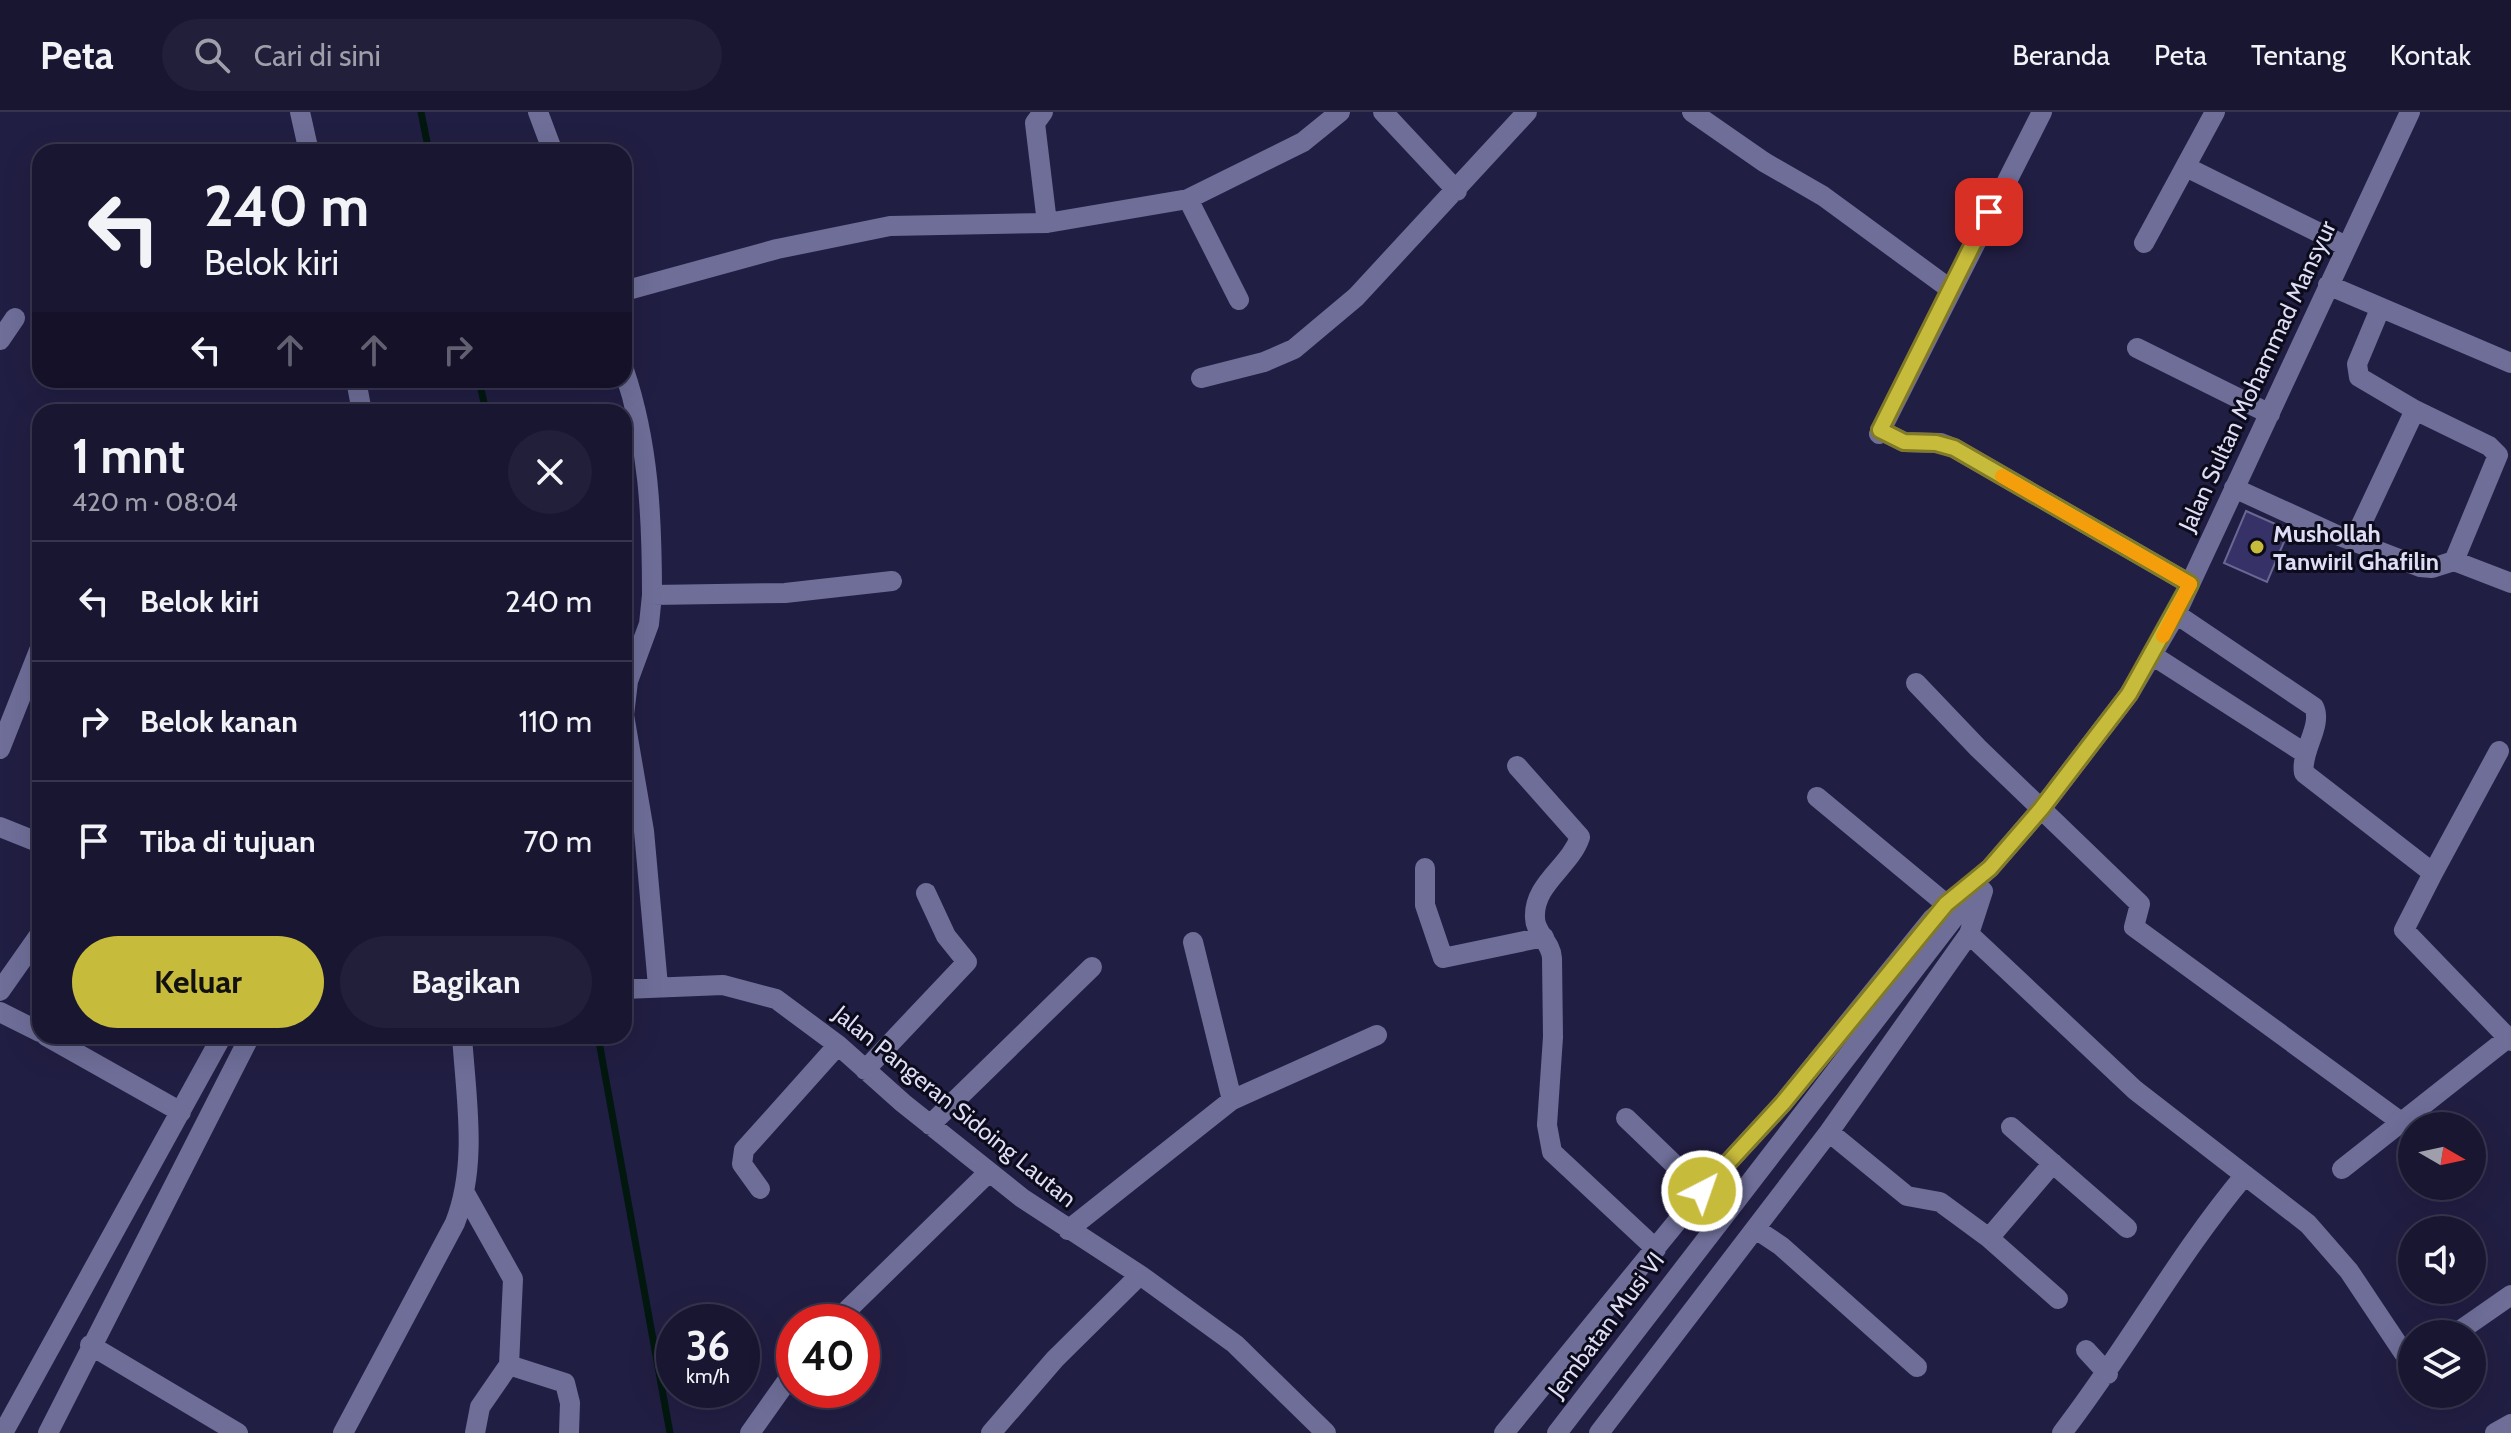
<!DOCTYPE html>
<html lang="id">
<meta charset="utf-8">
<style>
body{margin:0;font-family:Cabin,sans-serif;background:#221f3a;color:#f1f3f6;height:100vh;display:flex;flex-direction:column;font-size:30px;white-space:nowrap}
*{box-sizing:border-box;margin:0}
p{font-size:26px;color:#9f9fac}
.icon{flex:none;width:44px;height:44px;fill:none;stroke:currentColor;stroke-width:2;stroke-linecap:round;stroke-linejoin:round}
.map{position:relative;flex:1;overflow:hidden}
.panel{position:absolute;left:32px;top:292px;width:600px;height:640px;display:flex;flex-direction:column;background:#191632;border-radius:24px;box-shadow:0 8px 32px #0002,0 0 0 2px #37354d}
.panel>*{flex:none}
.hud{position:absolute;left:32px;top:32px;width:600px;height:244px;border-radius:24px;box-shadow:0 8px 32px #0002,0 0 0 2px #37354d;background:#191632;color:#f1f3f6;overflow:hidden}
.needle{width:52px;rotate:99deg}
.buttons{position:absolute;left:2398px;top:1000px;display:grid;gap:16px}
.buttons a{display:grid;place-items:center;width:88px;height:88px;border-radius:50%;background:#191632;box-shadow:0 8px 32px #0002,0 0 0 2px #37354d;font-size:40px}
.speed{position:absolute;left:656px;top:1192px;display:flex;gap:16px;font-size:40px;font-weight:700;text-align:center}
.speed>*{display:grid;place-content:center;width:104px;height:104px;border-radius:50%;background:#191632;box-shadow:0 8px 32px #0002,0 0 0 2px #37354d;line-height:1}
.speed small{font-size:20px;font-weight:400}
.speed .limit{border:12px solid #d22;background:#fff;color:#111}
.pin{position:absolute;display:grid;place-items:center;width:68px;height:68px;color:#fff;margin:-34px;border-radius:16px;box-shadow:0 4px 12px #0006}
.me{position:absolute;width:88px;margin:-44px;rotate:41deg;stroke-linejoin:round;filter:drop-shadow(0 0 6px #0008)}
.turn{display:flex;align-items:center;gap:28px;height:168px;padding:0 40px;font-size:36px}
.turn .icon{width:104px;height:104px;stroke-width:2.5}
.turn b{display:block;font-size:56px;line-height:68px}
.lanes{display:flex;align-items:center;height:76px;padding:0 40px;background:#0003;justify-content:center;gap:40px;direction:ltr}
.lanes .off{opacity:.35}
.round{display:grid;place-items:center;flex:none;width:84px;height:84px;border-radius:42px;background:#221f3a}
.summary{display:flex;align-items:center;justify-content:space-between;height:136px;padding:0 40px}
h1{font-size:48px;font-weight:700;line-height:60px}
.primary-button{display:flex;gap:16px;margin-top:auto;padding:16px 40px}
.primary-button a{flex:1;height:92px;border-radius:48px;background:#c7bb3c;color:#111;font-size:32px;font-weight:700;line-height:92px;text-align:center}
.primary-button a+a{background:#221f3a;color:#f1f3f6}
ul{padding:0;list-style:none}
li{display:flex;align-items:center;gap:24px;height:120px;padding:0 40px;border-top:2px solid #37354d}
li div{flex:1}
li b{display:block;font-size:30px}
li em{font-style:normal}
header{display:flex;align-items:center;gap:48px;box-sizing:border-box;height:112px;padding:0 40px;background:#191632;border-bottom:2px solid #37354d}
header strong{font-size:38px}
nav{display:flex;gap:44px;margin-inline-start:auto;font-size:28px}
.search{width:560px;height:72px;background:#221f3a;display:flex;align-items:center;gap:20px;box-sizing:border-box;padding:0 28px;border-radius:44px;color:#9f9fac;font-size:30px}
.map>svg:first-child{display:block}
</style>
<header>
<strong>Peta</strong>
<div class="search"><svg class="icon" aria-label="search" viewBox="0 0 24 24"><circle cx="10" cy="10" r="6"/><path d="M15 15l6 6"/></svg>Cari di sini</div>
<nav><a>Beranda</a><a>Peta</a><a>Tentang</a><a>Kontak</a></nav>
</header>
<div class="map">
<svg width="2511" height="1321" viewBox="0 0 2511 1321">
<rect width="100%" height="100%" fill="#211e43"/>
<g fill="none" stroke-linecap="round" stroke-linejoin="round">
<path stroke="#02180f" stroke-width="7" d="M421,0L429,40
M479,268L486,300
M598,924L670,1321"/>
</g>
<path fill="#363267" stroke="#686893" stroke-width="2" d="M2246,399L2289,418L2267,470L2224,451Z"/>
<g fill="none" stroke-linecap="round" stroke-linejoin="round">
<path stroke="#6e6e99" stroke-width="20" d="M300,0L309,40
M538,0L553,40
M1043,0L1035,11L1047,111
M1383,0L1457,79
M1692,0L1764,50L1823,84L1950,177
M2186,55L2346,134
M1188,87L1239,188
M2144,131L2215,0
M2328,173L2511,251
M624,179L777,137L890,114L1047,111L1188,87L1303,30L1340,0
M2380,197L2357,252L2359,265L2415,298L2489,334L2498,343L2454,449
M0,228L15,206
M2137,236L2270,302
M624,258C649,332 652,406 652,483
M1201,266L1264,250L1294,237L1356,185L1527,0
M356,268L362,300
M1880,318L1904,330L1941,331L1954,336L2190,472
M1879,322L2042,0
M2234,376L2337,423L2420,455L2432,456L2454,449L2511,471
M2353,430L2415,298
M2176,502L2314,595C2323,614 2300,640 2304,661L2433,761L2404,818L2511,929
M2152,543L2306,642
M1916,571L1978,636L2140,792L2134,815L2401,1010
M0,637L40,536
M1517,654L1580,725C1570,755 1533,772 1535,806C1535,821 1551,830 1552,846L1553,925L1547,1013L1552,1040L1656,1137
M1817,685L1946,792
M0,715L40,731
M1425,756V793L1443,846L1544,825
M2433,761L2499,639
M1969,822L2135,978L2308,1112L2349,1159L2405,1243L2412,1248
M1193,830L1232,988
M658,874L644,719L624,603L628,569L649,512L652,483L785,481L892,469
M624,877L723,873L776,887L838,933L903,991L1022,1086L1140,1163L1235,1232L1326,1321
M0,879L40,822
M0,900L40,920
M46,924L181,1000
M865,958L967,850L946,824L926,781
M1626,1006L1702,1079
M930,1013L1092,855
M2011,1015L2127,1116
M1829,1020L1907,1084L1940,1090L1989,1126L2058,1187
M2342,1057L2508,926
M760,1077L742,1052L744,1038L838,933
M466,1083L513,1167L509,1253L480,1295L475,1321
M1068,1118L1232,988L1377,923
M1757,1118L1781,1134L1917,1255
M1989,1126L2053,1051
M835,1210L989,1060
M2455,1222L2511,1183
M90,1233L238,1321
M2086,1238L2108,1262
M509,1253L565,1271L570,1291L569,1321
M3,1321L222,924
M48,1321L250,924
M343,1321L455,1111C478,1052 466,986 462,924
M750,1321L794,1259
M991,1321L1055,1247L1140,1163
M1504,1321L1702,1079L1783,991L1932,807L1990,756L2041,697L2129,582L2176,502L2410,0
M1557,1321L1977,776
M1599,1321L1829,1020L1969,822L1983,779
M2062,1321C2127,1237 2177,1144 2245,1063
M2495,1321L2511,1312"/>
</g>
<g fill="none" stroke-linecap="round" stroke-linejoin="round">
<g stroke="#817a27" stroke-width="20">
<path id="route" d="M1702,1079L1783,991L1946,792L1990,756L2041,697L2129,582L2190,472L1954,336L1936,331L1904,330L1880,318L1989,100"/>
</g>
<use href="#route" stroke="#c7bb3c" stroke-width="14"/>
<path stroke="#f59e0b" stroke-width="14" d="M2002,364L2190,472L2163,524"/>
</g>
<circle fill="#c7bb3c" stroke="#0c0b1b" stroke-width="3" cx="2257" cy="435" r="8"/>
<g text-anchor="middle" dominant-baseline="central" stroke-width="6" stroke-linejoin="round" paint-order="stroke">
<g font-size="24" fill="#dddef6" stroke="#0c0b1b">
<text transform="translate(2257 264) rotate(-65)">Jalan Sultan Mohammad Mansyur</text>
<text transform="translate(955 994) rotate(39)">Jalan Pangeran Sidoing Lautan</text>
<text transform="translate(1606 1213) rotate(-53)">Jembatan Musi VI</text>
</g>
<g font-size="24" font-weight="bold" fill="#dddef6" stroke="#0c0b1b" text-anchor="start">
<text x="2273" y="421">Mushollah<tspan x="2273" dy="28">Tanwiril Ghafilin</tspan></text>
</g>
</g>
</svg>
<div class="buttons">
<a><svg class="needle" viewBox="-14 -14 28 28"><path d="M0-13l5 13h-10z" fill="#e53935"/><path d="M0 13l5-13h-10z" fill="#9f9fac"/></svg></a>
<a><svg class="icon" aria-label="sound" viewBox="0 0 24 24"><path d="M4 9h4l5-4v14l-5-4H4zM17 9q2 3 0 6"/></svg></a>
<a><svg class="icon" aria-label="layers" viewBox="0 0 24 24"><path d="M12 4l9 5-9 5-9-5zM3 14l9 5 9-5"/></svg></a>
</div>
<div class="speed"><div>36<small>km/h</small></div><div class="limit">40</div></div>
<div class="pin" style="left:1989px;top:100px;background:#d93025"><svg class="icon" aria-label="arrive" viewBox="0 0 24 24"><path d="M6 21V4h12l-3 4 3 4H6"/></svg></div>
<svg class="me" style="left:1702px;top:1079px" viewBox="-20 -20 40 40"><circle r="17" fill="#c7bb3c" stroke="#fff" stroke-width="3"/><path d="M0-11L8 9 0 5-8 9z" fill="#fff"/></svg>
<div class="hud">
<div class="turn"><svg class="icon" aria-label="left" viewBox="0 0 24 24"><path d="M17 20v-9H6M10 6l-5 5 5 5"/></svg><div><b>240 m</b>Belok kiri</div></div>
<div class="lanes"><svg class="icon" aria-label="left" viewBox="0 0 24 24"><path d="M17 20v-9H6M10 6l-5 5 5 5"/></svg><svg class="icon off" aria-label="ahead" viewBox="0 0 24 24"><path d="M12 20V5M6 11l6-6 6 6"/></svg><svg class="icon off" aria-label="ahead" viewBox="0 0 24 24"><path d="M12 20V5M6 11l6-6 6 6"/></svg><svg class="icon off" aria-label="right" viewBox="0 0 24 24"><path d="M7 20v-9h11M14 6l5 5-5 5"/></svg></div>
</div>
<section class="panel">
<div class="summary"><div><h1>1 mnt</h1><p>420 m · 08:04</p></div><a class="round"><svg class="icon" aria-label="close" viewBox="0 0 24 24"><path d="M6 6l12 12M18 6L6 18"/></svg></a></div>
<ul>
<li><svg class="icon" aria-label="left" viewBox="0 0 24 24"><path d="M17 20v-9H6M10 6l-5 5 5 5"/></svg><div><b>Belok kiri</b></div><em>240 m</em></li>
<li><svg class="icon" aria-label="right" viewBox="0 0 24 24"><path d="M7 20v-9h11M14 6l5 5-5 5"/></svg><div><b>Belok kanan</b></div><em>110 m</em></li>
<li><svg class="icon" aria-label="arrive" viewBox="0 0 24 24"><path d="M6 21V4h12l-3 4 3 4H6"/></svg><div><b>Tiba di tujuan</b></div><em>70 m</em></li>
</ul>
<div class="primary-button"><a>Keluar</a><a>Bagikan</a></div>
</section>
</div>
